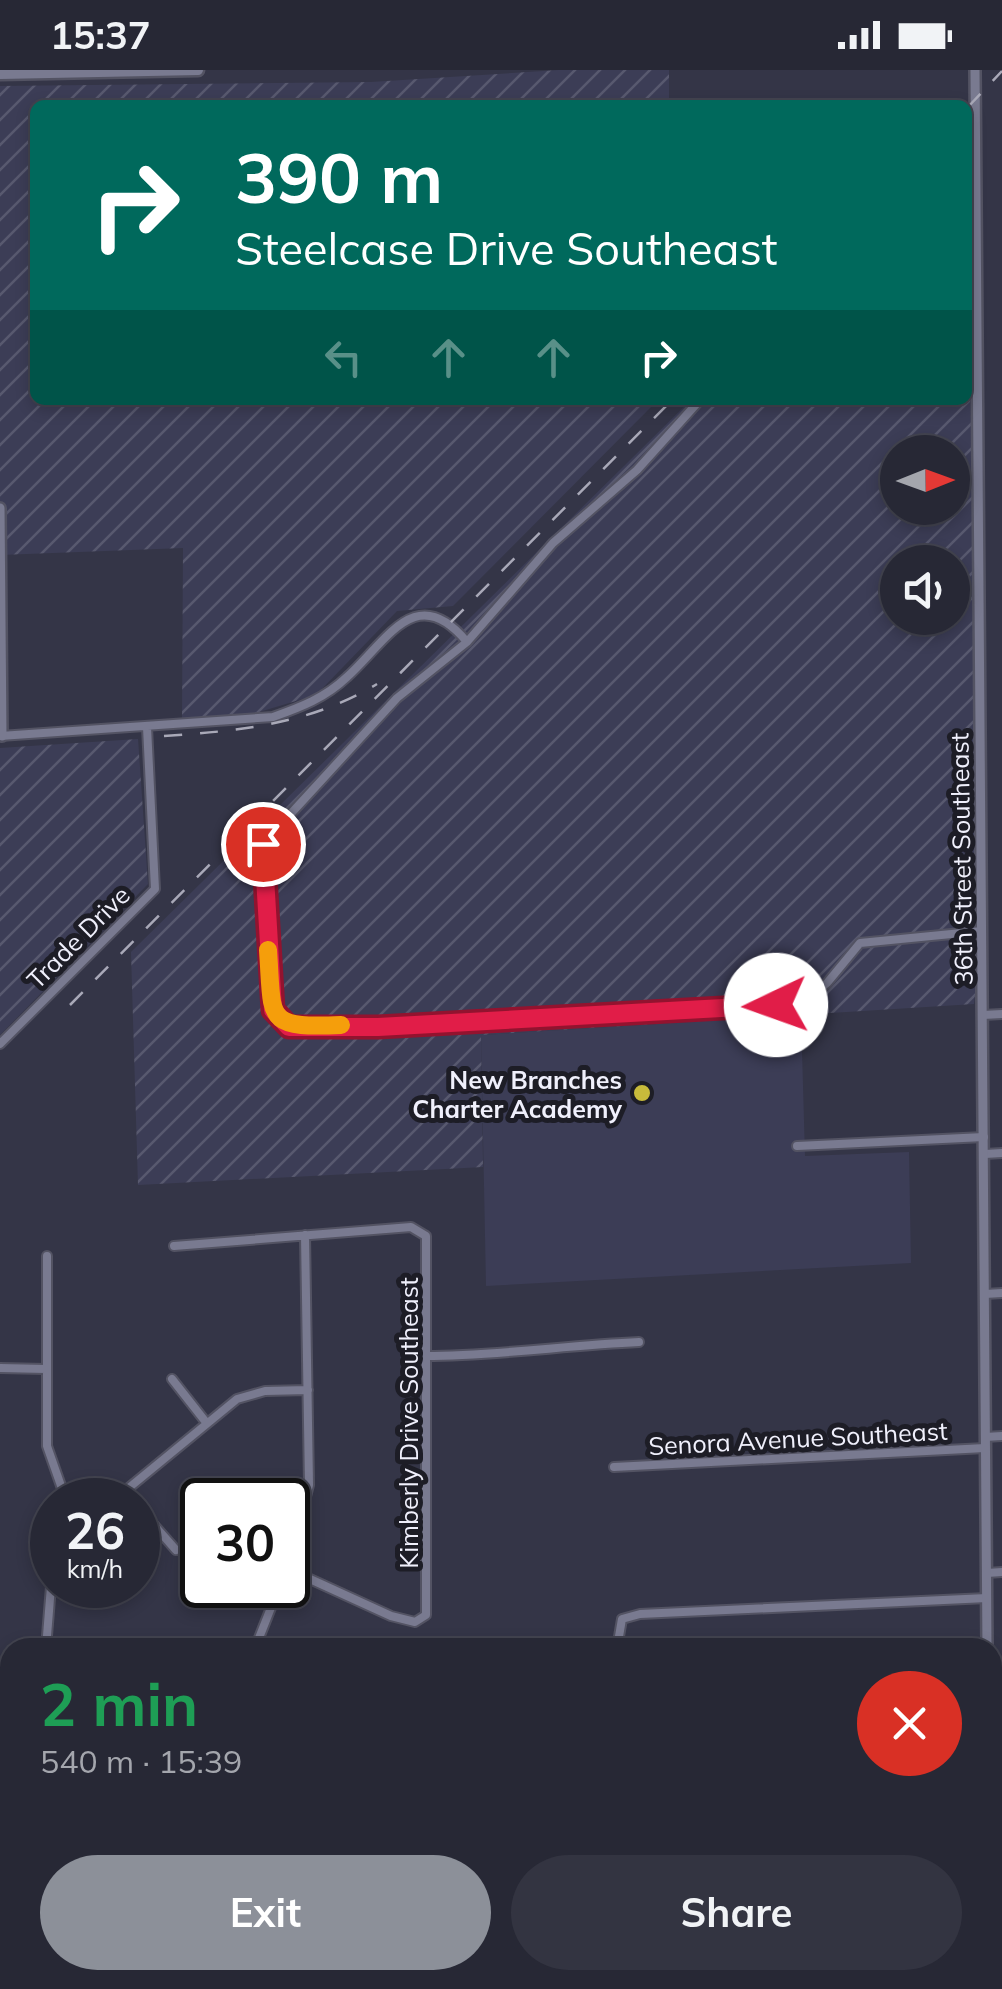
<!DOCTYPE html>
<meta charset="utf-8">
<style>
body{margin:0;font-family:Mulish,sans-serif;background:#333441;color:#f1f3f6;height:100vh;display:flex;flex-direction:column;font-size:38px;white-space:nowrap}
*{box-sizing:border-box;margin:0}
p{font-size:32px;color:#a4a6ad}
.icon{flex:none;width:55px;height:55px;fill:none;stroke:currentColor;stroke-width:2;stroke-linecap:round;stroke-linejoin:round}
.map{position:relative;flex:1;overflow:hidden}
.side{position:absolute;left:0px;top:1568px;width:1002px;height:352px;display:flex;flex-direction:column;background:#272835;border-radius:30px 30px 0 0;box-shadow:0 5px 15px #0003,0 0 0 2px #434450}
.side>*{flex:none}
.banner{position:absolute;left:30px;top:30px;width:942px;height:305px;border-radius:15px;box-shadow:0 5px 15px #0003,0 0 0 2px #434450;background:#00695c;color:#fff;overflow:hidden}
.needle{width:65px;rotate:89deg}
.controls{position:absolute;left:880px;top:365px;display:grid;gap:20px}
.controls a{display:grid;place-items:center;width:90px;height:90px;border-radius:50%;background:#272835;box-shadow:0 5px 15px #0003,0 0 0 2px #434450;font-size:50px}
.speed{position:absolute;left:30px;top:1408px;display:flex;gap:20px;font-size:50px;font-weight:700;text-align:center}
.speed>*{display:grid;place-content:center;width:130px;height:130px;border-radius:50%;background:#272835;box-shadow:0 5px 15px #0003,0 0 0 2px #434450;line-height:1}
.speed small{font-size:25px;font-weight:400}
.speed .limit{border:5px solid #111;border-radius:15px;background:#fff;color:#111}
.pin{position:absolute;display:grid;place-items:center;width:85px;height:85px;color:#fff;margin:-42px;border:5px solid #fff;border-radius:50%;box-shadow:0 2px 10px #0007}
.me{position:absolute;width:110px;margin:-55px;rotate:267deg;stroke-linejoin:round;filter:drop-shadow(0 0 8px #0008)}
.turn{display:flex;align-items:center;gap:35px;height:210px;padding:0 40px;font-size:45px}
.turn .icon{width:130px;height:130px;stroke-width:2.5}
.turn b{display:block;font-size:70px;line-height:85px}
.lanes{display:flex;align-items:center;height:95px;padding:0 40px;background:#0003;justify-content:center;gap:50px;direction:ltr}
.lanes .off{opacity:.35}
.round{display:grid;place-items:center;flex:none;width:105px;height:105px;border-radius:52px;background:#333441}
.overview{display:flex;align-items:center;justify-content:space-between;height:170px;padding:0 40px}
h1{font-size:60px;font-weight:700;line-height:75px;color:#1e9e55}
.button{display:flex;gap:20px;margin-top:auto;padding:20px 40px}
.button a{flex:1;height:115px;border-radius:60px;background:#8c9099;color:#fff;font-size:40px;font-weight:700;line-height:115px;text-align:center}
.button a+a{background:#333441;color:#f1f3f6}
.status{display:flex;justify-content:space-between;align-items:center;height:70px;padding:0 50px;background:#272835;direction:ltr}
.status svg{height:28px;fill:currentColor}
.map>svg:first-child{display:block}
</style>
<div class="status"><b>15:37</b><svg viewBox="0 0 49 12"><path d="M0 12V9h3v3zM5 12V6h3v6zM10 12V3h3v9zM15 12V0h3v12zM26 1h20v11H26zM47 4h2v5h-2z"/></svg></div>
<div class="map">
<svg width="1002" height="1919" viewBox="0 0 1002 1919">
<defs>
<pattern id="industrial-furrows" width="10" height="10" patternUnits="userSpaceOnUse" patternTransform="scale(2.5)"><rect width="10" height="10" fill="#3c3d56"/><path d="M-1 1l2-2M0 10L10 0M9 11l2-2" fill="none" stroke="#58596f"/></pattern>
</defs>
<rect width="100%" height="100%" fill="#343547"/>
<path fill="#3c3d56" d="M801,945L805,1086L909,1082L911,1193L486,1216L481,965Z"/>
<path fill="url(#industrial-furrows)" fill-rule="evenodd" d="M559,0H669V35H35V330H658L453,536L397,541L316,625L239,648L182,652L183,478L0,485V16L371,12Z
M969,268L982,861L974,934L481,965L483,1097L138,1115L131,882L691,330H968ZM898,382H952V438H898ZM898,492H952V548H898Z
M138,669L148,814L0,965V678Z"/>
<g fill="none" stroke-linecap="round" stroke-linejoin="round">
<g stroke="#535363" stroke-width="12">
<path id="minor" d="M700,330L637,400L553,473L467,572L397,628L263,774L273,940L289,957H377L777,935L811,926L827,913L860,873L982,861
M0,666L273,647C301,637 325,628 347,607C387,571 416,510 467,572
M983,945L1002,944
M0,974L155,819L147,657
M797,1076L984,1067
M985,1084L1002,1083
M174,1176L411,1157L426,1166V1545L415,1552L391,1546L288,1499
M47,1186V1376L66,1430
M985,1224L1002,1223
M426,1286C498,1286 567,1275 639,1272
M0,1298L46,1299
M172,1309L205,1351
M985,1367L1002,1366
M614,1397L985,1378
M114,1430L237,1329L265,1321L308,1320
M138,1437L176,1480
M288,1495L309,1415L305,1165
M987,1503L1002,1502
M46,1578L52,1504
M255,1578L280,1515
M617,1578L622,1549L640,1544L987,1528
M0,1640H10
M423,1910L424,1919
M177,1919V1910"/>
</g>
<g stroke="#535363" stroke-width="14">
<path id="tertiary" d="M975,0L987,1578
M0,438L2,666
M988,1910V1919"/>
</g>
<g stroke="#535363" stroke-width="15">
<path id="secondary" d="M0,4L198,0"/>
</g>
<use href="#minor" stroke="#797a90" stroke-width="8"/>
<use href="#tertiary" stroke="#797a90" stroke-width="9"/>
<use href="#secondary" stroke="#797a90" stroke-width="10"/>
<path stroke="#a9a9b8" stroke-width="2.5" stroke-dasharray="18 18" stroke-linecap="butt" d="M968,37L1002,1
M164,666C240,661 311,654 377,614
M70,935L672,330"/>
</g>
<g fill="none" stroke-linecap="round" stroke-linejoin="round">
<g stroke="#92132f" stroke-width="25">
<path id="route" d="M263,774L273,940L289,957H378L776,935"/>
</g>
<use href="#route" stroke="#e11d48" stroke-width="18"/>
<path stroke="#f59e0b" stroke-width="18" d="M268,880C273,951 264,958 341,955"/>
</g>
<circle fill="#c8bb3b" stroke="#1d1d26" stroke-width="4" cx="642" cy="1023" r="10"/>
<g text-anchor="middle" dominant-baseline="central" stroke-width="10" stroke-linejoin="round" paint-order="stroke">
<g font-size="25" fill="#f0f0fc" stroke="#1d1d26">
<text transform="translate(961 789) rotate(-91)">36th Street Southeast</text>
<text transform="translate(78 867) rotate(-45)">Trade Drive</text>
<text transform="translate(408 1353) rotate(-90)">Kimberly Drive Southeast</text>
<text transform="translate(798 1368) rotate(-3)">Senora Avenue Southeast</text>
</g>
<g font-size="25" font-weight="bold" fill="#f0f0fc" stroke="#1d1d26" text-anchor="end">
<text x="622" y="1009">New Branches<tspan x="622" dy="29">Charter Academy</tspan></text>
</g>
</g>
</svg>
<div class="controls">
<a><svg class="needle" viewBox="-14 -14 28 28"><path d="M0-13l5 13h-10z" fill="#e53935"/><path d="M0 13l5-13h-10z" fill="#a4a6ad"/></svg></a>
<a><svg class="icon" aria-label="sound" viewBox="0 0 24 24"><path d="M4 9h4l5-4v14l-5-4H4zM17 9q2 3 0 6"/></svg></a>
</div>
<div class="speed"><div>26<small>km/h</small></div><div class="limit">30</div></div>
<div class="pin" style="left:263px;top:774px;background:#d93025"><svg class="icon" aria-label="arrive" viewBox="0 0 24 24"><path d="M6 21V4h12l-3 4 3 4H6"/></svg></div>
<svg class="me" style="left:776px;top:935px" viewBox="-20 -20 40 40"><circle r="19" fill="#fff"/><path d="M0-13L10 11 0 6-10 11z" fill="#e11d48"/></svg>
<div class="banner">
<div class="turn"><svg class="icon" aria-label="right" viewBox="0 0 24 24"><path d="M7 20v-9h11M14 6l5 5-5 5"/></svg><div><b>390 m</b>Steelcase Drive Southeast</div></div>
<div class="lanes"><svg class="icon off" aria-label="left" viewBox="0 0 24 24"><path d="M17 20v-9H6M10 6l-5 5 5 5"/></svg><svg class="icon off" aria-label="ahead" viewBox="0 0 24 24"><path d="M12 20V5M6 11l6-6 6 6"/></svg><svg class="icon off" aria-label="ahead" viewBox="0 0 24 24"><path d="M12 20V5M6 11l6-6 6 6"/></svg><svg class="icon" aria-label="right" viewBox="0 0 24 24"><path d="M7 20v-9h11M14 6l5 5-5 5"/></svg></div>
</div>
<section class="side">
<div class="overview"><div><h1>2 min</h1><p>540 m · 15:39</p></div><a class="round" style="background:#d93025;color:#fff"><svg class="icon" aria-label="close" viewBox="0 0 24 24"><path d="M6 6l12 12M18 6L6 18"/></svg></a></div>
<div class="button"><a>Exit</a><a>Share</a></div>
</section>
</div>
